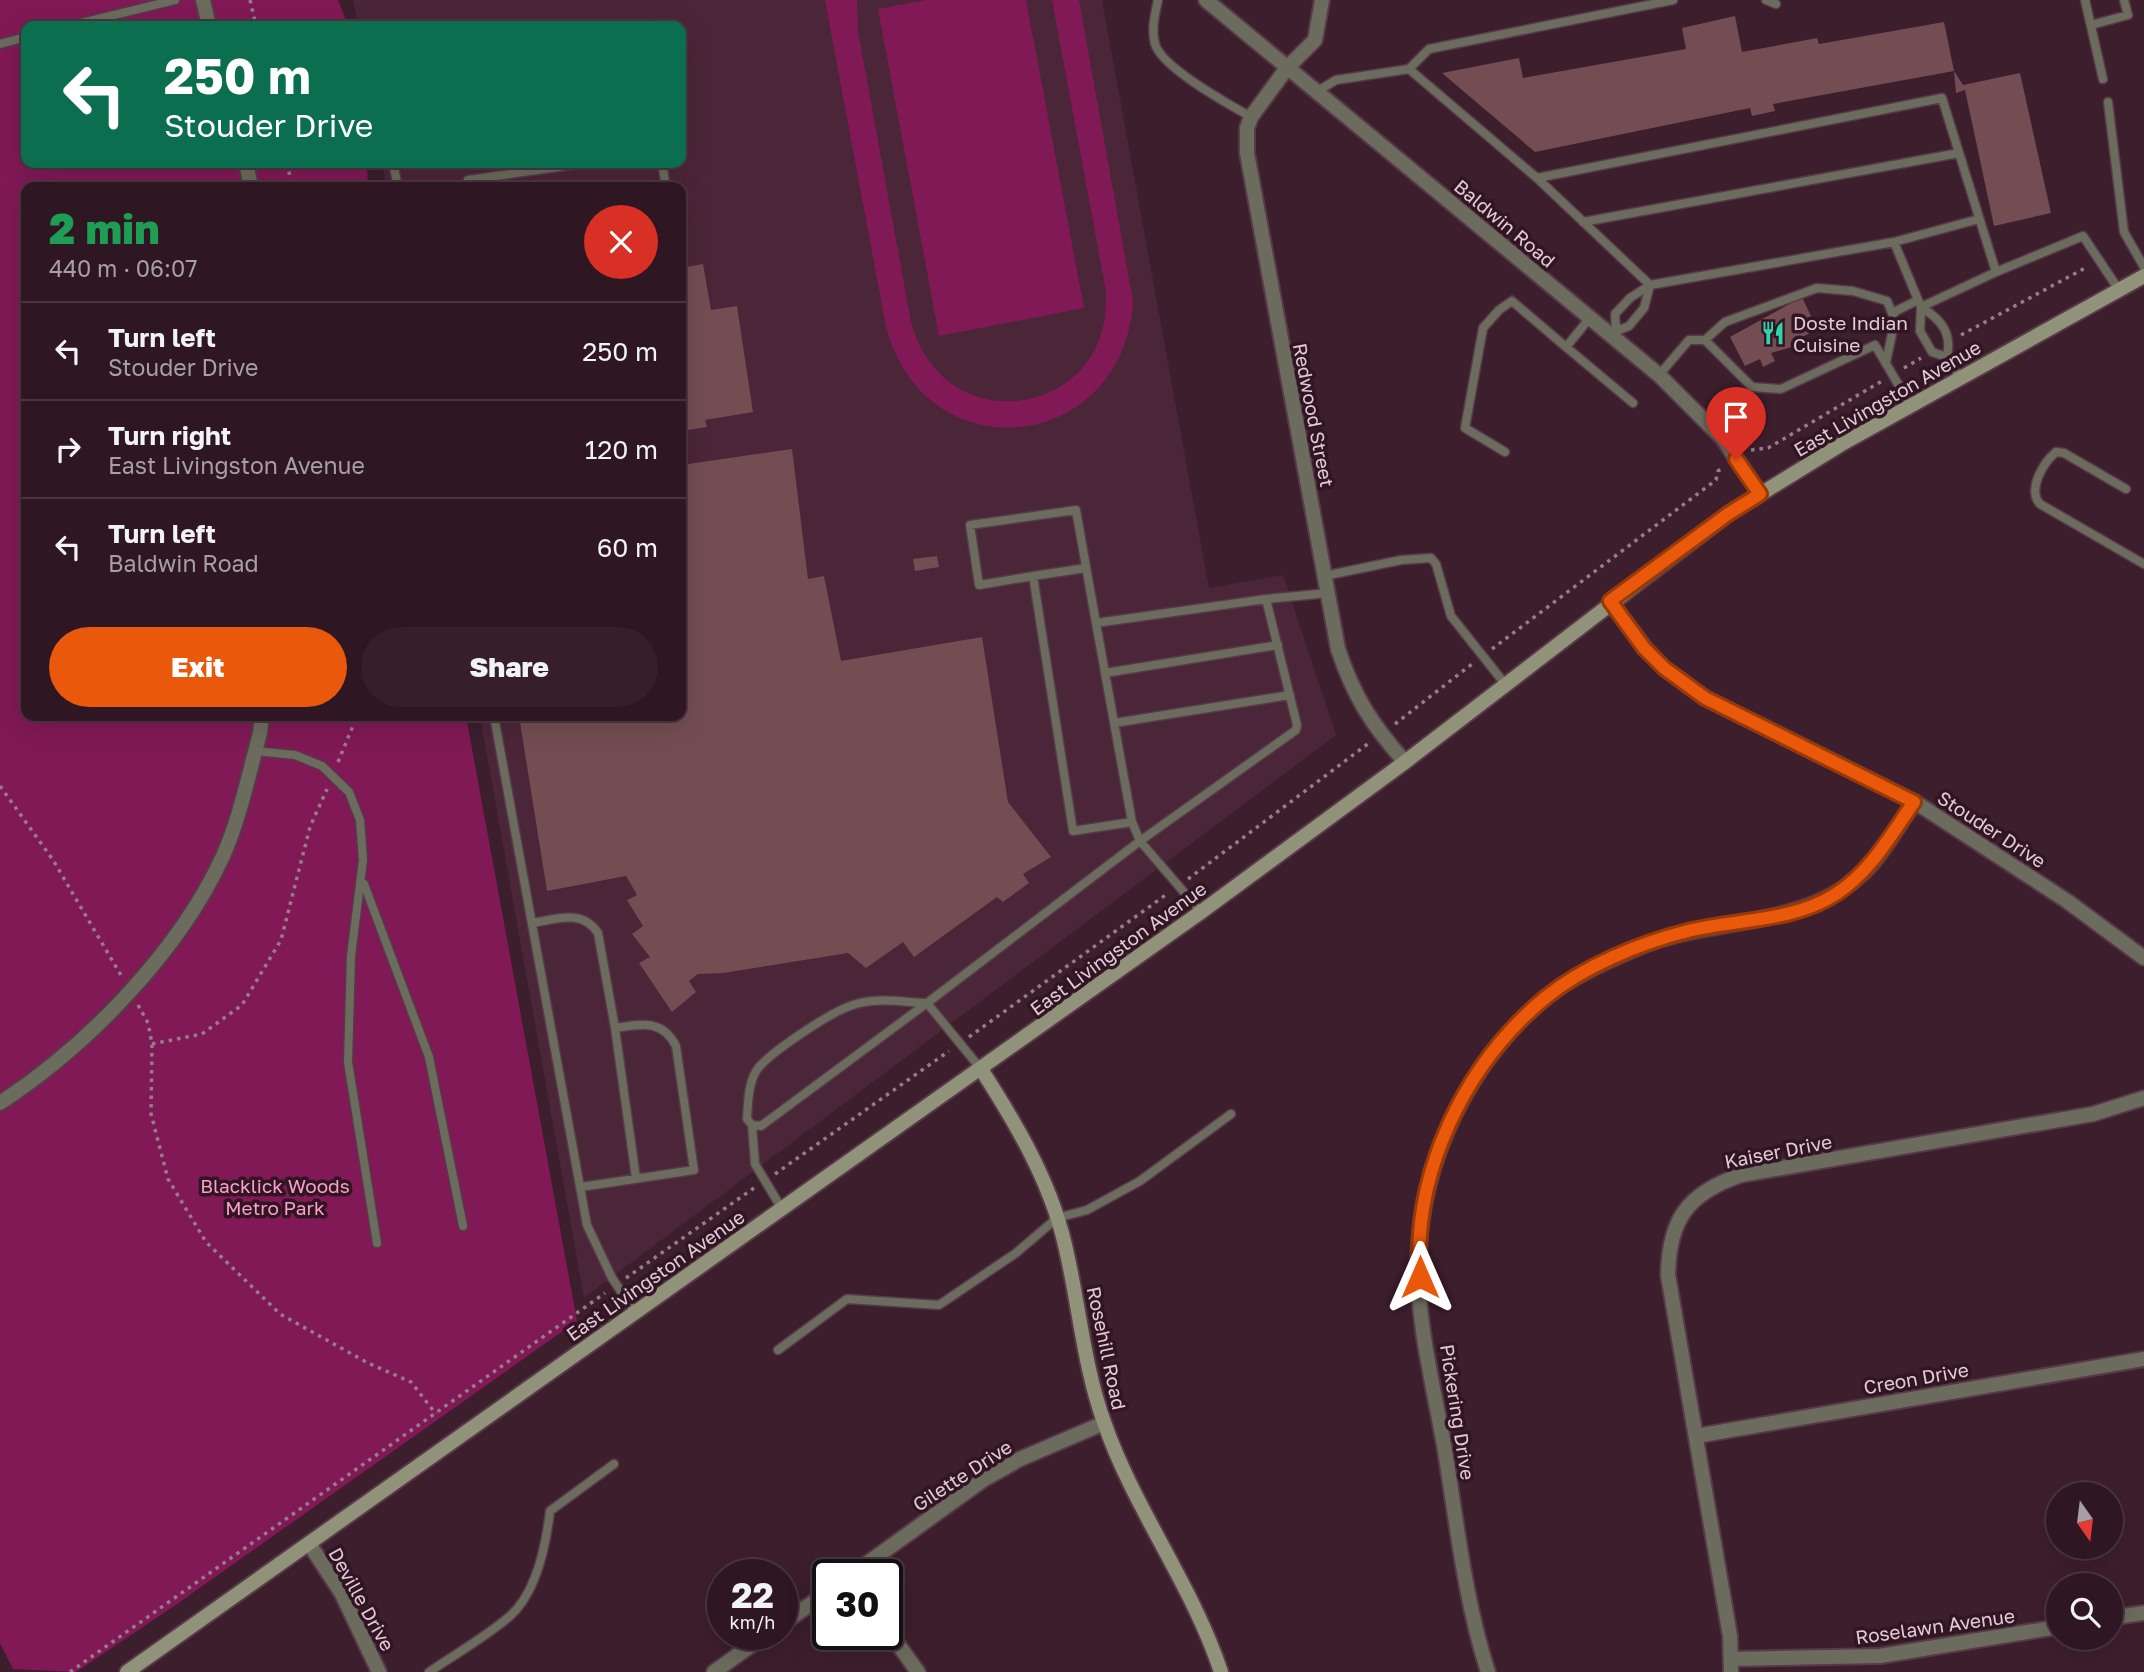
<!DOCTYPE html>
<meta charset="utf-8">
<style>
body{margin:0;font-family:"Golos Text",sans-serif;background:#361f2a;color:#f1f3f6;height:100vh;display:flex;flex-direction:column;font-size:26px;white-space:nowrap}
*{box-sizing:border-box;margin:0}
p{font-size:23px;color:#a79fa5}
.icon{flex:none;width:38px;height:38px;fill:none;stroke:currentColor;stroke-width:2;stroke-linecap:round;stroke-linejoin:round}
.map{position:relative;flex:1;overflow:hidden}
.panel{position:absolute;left:21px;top:182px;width:665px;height:539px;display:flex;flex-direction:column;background:#2e1622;border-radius:14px;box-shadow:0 7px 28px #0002,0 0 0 2px #493540}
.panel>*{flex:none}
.banner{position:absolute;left:21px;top:21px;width:665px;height:147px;border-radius:14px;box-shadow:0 7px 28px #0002,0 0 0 2px #493540;background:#0b6e4f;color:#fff;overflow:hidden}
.needle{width:46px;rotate:166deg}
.tools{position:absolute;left:2046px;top:1482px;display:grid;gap:14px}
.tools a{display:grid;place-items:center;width:77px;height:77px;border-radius:50%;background:#2e1622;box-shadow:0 7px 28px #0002,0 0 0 2px #493540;font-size:35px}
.speed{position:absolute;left:707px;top:1559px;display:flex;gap:14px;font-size:35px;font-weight:700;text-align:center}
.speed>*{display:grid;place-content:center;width:91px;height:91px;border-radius:50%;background:#2e1622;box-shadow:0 7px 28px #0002,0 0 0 2px #493540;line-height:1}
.speed small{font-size:18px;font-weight:400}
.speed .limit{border:4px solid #111;border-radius:10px;background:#fff;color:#111}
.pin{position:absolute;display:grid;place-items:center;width:60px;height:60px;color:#fff;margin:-72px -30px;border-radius:50% 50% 50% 0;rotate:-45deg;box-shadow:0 0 7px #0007}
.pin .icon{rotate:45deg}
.me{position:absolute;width:77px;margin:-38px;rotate:0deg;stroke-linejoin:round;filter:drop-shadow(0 0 5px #0008)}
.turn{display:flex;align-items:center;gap:24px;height:147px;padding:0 28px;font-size:32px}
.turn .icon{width:91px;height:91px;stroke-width:2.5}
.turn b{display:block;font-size:49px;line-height:60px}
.round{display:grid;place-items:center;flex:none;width:74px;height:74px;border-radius:37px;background:#361f2a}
.overview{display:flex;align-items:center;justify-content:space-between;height:119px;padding:0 28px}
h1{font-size:42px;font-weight:800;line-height:52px;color:#1e9e55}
.cta{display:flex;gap:14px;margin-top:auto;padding:14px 28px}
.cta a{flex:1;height:80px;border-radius:42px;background:#ea580c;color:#fff;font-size:28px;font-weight:800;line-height:80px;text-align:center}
.cta a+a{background:#361f2a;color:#f1f3f6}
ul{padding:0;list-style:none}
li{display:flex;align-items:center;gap:21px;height:98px;padding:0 28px;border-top:2px solid #493540}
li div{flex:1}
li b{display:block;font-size:26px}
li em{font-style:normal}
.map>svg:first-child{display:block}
</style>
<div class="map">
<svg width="2144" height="1672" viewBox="0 0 2144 1672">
<rect width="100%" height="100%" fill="#3d1e2d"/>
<path fill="#4b2638" d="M353,0H1102L1209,588L1283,575L1336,735L584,1298L480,716H681V187H386L382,163H681V26H358Z"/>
<path fill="#801955" d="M0,0H338L348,26H26V163H367L368,187H26V716H466L577,1321L177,1604L76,1672L13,1669L0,1643Z
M825,0H857L858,31L911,322C945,448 1120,415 1105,286L1052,0H1079L1133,301C1124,454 925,475 886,327Z
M926,0H1026L1084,308L939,336L878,9Z"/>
<path fill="#734d52" d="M1735,16L1742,52L1817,38L1819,44L1944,22L1954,71L1773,104L1775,111L1752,116L1750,108L1535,152L1442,73L1519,58L1523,78L1686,49L1682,28Z
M1954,71L1963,85L2020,73L2051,213L1994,226L1965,90L1956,93Z
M703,264L711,310L737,306L753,412L705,420L707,427L681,431V268Z
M1802,297L1817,329L1793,342L1795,346L1771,353L1775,361L1763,367L1760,359L1745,366L1730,337Z
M792,449L808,579L824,576L841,661L982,637L1008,802L1051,857L1023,874L1029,883L1003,902L997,897L914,957L903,942L866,968L848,953L723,973L698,974L689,981L696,992L672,1012L639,963L650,957L632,934L643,926L627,900L637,895L626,876L547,891L519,716H681V465Z
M937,556L939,567L915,571L913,559Z"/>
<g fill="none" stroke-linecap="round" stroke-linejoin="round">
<g stroke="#573a48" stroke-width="11">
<path id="lane" d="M1158,0C1155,15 1151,28 1155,44C1162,68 1229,104 1251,117
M1766,0L1776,4
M2085,0L2103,79
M2091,25L2128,15L2124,0
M69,26L175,0
M0,44L26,37
M1409,69L1429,49L1673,0
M1316,92L1336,80L1409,69L1537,178L1650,285
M2108,102L2124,232L2144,267
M393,163L398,187
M662,163L666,187
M1537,178L1942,98L1996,272L2083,236L2119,290
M470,187L468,180L586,163
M1583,222L1959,153
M1894,242L1979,219
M1921,307C1942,320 1952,333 1947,357L1960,378
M1921,307L1996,272
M1892,313L1918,300
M1616,329L1615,314L1630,298L1650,285L1894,242L1921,307L1920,331L1932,352L1947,357
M1614,332L1629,326L1644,308L1650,285
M1705,340L1725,322L1817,288L1853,291L1887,301L1895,320L1886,362
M1566,347L1633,403
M1659,375L1689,340H1705L1752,387L1781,389L1875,345L1911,406
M1505,452L1465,428L1483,328L1499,310L1512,301L1566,347L1589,319
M2126,489L2064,453L2056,452C2043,463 2027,490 2040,504L2144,564
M1033,576L1086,568
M1324,576L1401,560L1431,558L1436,564L1451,616L1505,684
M1266,599L1096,623L1132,822L1140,841L1296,730L1297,725L1266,599L1328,593
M1096,623L1076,510L970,525L979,585L1033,576L1073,831L1132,822
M1105,673L1278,645
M494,716L587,1225L612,1278L635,1312
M1114,723L1290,695
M255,751L295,755L322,766L349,792L360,820L363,860L351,956L348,1062L377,1243
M364,884L429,1057L463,1226
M532,923C558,919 582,909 598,933L615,1028C642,1024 662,1019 676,1046L694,1170L581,1187
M615,1028L636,1178
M981,1069L927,1003L1140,841L1201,912
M752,1125L761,1126L927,1003C903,1002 876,997 853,1005C832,1011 774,1050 759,1067C748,1080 748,1103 747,1119L752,1125L755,1164L782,1209
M778,1350L847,1299L939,1305L1016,1253L1057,1218L1087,1210L1140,1181L1231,1114
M429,1672C455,1654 486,1637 510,1616C537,1592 546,1545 550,1511L614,1464"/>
</g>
<g stroke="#573a48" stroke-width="18">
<path id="street" d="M203,0L209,26
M1206,0L1659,375L1723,439L1760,494
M1322,0L1315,40L1287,68L1251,117L1247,128V153L1338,649C1354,697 1372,725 1405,762
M246,163L251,187
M1610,601L1645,648L1664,668L1705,698L1915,802L2067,901L2144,958
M0,1103C87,1046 179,952 223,856C240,818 249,773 260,733L262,716
M1696,1436L2144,1359
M310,1545L342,1594L379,1672
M851,1575L983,1480L1020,1459L1104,1423
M2110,1618L2144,1613
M782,1624L828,1592
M887,1629L918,1672
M1732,1659L1880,1656L2058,1627
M714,1672L767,1634
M1488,1672C1465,1601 1457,1524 1445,1451C1434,1388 1416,1320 1418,1256C1423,1157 1469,1062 1545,998C1572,976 1609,960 1642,946C1716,916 1808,930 1868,868C1886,849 1899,823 1915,802
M1731,1672L1730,1636L1668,1275C1669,1219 1688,1193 1741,1175L2093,1114L2144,1098"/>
</g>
<g stroke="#573a48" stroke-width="18">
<path id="secondary" d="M981,1069C1015,1122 1049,1179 1064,1241C1079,1301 1083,1364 1104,1422C1134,1509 1192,1584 1221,1672
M127,1672L1201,912L1405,762L1728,514L1840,445L2144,276"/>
</g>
<path stroke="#967d89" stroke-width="3.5" stroke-dasharray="3.5 5" stroke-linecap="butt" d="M250,0L256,26
M288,163L291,187
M1961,335L2087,267
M1904,368L1921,358
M1751,450L1768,448L1882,381
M1492,649L1716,480L1718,471L1724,467
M1395,724L1472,664
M338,762L357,716
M0,786L53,860L122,977
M1188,879L1369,743
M138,1005L148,1023L152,1044L151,1114L168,1179L206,1242L280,1314L368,1363L411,1382L436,1414
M969,1037L1167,894
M152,1044L202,1034L242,1005L281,940L310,827L327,789
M775,1174L949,1051
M626,1278L754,1188
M70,1672L605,1293"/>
<use href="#lane" stroke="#6b6c5d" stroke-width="8"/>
<use href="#street" stroke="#6b6c5d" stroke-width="14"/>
<use href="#secondary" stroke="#90927a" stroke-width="14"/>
</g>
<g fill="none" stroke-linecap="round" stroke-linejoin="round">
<g stroke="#983908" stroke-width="18">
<path id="route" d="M1420,1277C1412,1173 1465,1064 1545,998C1584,966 1640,943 1688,931C1736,919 1793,922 1836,894C1871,871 1891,835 1914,802L1705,698L1664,668L1644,648L1610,601L1728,514L1760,494L1736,459"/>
</g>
<use href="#route" stroke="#ea580c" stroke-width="12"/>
</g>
<defs>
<g id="restaurant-bare" transform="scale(1.89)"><path d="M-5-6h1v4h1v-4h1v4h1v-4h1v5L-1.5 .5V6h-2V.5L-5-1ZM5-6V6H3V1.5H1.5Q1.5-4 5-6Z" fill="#2fd4aa" stroke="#321523" stroke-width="2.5" paint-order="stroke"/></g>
</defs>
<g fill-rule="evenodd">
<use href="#restaurant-bare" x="1773" y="333"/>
</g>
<g text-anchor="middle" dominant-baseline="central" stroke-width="7" stroke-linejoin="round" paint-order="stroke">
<g font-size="19" fill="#e1ccd5" stroke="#321523">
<text transform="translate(1505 223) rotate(40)">Baldwin Road</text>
<text transform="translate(1887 398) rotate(-30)">East Livingston Avenue</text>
<text transform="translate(1314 415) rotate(79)">Redwood Street</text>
<text transform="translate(1992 829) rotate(33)">Stouder Drive</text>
<text transform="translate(1118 948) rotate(-36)">East Livingston Avenue</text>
<text transform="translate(1778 1151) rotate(-11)">Kaiser Drive</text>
<text transform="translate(655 1275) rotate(-35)">East Livingston Avenue</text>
<text transform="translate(1107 1348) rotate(78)">Rosehill Road</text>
<text transform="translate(1916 1378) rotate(-10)">Creon Drive</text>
<text transform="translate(1458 1412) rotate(81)">Pickering Drive</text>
<text transform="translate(962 1475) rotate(-33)">Gilette Drive</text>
<text transform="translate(362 1599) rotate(61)">Deville Drive</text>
<text transform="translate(1935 1626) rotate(-8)">Roselawn Avenue</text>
</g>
<g font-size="19" fill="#e1ccd5" stroke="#321523" text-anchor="start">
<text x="1793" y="322">Doste Indian<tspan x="1793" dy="22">Cuisine</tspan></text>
</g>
<g font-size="19" fill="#f8a0c9" stroke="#321523">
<text x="275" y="1185">Blacklick Woods<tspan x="275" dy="22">Metro Park</tspan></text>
</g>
</g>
</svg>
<div class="tools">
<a><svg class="needle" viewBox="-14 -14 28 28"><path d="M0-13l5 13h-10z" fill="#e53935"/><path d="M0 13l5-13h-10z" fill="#a79fa5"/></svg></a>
<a><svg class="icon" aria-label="search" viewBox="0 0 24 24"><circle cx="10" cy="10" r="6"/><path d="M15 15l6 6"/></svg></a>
</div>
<div class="speed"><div>22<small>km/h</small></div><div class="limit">30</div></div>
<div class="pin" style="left:1736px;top:459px;background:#d93025"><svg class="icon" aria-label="arrive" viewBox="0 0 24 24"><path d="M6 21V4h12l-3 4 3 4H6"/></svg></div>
<svg class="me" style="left:1420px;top:1277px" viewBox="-20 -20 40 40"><path d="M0-17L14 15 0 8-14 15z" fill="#ea580c" stroke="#fff" stroke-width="4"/></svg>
<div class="banner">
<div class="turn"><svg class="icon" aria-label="left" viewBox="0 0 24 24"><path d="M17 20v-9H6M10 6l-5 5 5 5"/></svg><div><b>250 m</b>Stouder Drive</div></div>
</div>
<section class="panel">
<div class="overview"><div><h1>2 min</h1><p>440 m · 06:07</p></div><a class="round" style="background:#d93025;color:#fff"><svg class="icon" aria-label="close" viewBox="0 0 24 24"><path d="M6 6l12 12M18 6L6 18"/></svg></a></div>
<ul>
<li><svg class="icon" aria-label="left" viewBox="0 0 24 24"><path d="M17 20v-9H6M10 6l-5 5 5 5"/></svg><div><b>Turn left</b><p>Stouder Drive</p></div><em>250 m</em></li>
<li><svg class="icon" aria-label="right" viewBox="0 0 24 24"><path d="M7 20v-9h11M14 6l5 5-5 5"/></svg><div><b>Turn right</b><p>East Livingston Avenue</p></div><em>120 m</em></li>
<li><svg class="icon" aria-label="left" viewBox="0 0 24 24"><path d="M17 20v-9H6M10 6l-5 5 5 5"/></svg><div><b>Turn left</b><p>Baldwin Road</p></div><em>60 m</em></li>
</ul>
<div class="cta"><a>Exit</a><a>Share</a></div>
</section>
</div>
